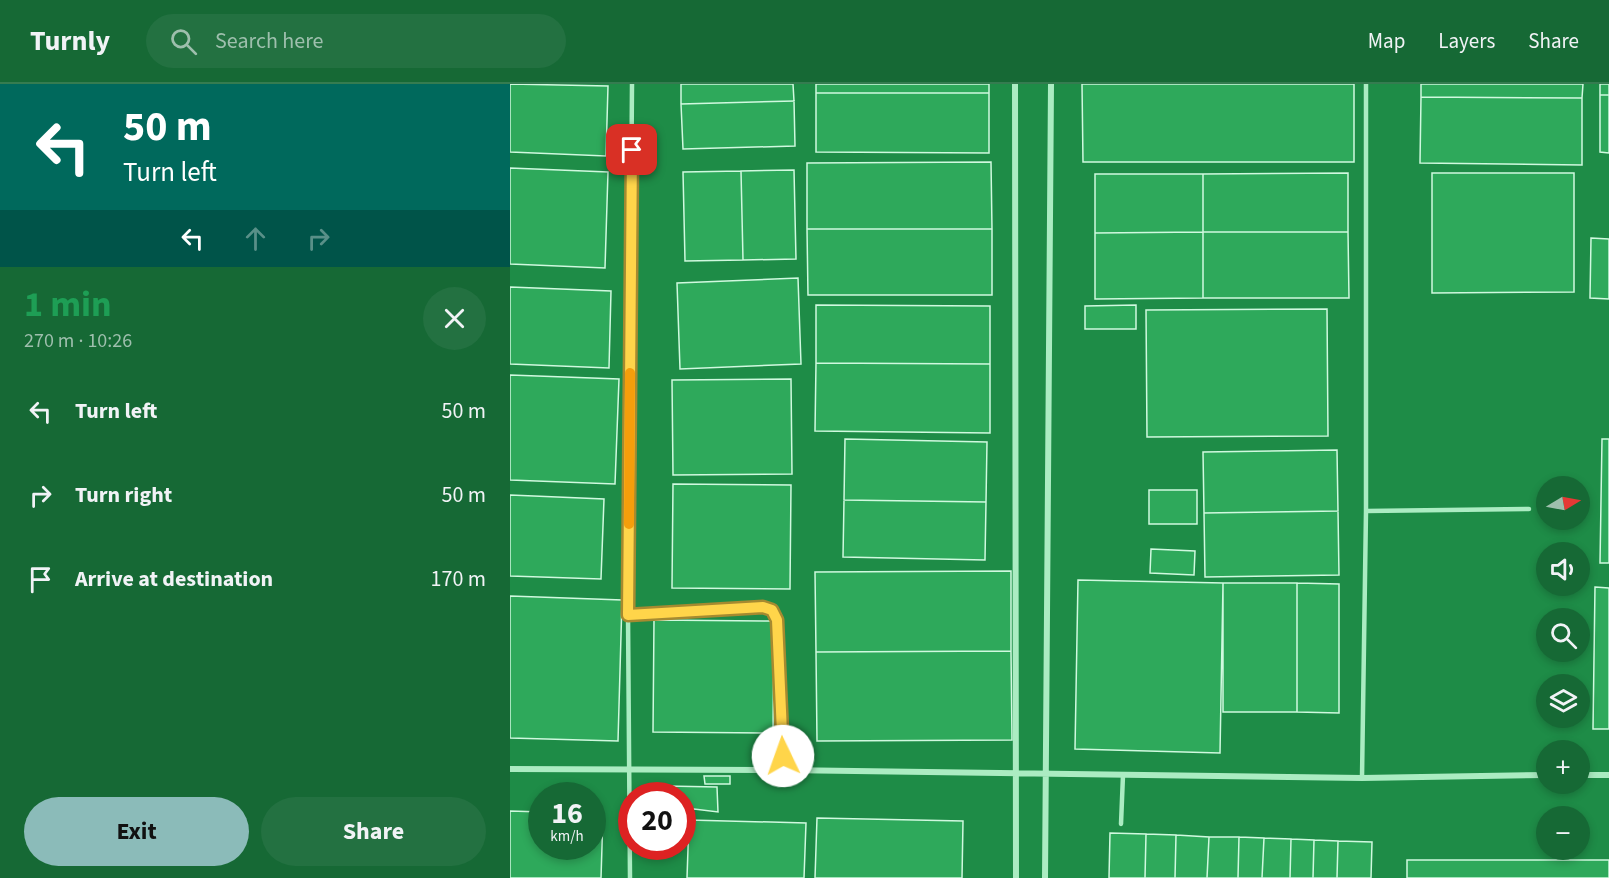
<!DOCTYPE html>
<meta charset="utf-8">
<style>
body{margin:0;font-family:"Source Sans 3",sans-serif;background:#237141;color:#f1f3f6;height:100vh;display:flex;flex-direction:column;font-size:22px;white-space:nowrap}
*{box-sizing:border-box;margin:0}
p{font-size:20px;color:#9ebfad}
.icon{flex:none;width:33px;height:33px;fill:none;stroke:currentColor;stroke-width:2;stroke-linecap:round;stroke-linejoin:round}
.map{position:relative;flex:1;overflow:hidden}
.side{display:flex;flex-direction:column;background:#166935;width:510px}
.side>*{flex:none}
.top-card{background:#00695c;color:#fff;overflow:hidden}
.needle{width:39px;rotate:80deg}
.fabs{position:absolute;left:1026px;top:392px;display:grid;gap:12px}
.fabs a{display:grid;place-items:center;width:54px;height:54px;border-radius:50%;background:#166935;box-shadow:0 3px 9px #0003;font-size:30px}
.speed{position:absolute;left:18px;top:698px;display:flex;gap:12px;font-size:30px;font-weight:700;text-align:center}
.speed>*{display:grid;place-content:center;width:78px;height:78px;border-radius:50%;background:#166935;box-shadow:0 3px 9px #0003;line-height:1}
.speed small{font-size:15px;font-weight:400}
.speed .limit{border:9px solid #d22;background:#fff;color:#111}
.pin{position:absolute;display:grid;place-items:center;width:51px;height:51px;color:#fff;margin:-26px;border-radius:12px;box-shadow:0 3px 9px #0006}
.me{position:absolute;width:66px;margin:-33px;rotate:357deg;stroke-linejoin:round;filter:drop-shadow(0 0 4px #0008)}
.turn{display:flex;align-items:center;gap:21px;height:126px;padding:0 24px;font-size:27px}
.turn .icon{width:78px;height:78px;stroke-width:2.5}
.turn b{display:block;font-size:42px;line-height:51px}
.lanes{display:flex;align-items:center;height:57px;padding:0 24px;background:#0003;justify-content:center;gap:30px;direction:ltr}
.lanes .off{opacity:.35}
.round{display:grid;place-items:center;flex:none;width:63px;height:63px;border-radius:32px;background:#237141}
.headline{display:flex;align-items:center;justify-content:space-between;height:102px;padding:0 24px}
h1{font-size:36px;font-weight:700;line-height:45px;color:#1e9e55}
.cta{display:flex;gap:12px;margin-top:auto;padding:12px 24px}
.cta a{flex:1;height:69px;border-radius:36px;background:#8bbbb9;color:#111;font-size:24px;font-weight:700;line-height:69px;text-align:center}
.cta a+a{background:#237141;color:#f1f3f6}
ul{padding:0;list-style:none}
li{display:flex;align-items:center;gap:18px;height:84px;padding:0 24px}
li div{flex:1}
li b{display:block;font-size:22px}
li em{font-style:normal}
header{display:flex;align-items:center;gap:36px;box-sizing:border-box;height:84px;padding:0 30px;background:#166935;border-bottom:2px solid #357c50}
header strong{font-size:28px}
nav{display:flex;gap:33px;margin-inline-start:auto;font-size:21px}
.search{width:420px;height:54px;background:#237141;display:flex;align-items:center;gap:15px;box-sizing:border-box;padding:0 21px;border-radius:33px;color:#9ebfad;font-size:22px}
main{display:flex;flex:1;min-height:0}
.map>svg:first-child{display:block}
</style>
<header>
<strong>Turnly</strong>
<div class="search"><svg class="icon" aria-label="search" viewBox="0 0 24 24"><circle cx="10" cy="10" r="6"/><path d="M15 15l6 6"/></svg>Search here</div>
<nav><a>Map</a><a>Layers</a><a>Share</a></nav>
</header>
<main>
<section class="side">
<div class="top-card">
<div class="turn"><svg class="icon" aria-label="left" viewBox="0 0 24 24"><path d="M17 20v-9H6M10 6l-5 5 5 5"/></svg><div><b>50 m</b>Turn left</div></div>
<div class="lanes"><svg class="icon" aria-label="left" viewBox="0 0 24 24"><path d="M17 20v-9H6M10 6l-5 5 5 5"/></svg><svg class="icon off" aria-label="ahead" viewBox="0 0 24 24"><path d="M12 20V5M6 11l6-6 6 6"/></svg><svg class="icon off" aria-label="right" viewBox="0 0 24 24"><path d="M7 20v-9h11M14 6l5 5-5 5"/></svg></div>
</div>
<div class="headline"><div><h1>1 min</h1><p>270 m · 10:26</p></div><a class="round"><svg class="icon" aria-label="close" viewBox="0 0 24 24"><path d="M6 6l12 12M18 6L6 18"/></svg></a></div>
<ul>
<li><svg class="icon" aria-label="left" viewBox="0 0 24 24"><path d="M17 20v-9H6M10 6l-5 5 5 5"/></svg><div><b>Turn left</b></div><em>50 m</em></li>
<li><svg class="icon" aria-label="right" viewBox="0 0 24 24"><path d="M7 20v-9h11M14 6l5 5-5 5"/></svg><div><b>Turn right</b></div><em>50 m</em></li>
<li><svg class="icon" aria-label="arrive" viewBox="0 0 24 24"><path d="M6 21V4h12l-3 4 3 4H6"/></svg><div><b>Arrive at destination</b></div><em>170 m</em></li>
</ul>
<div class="cta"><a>Exit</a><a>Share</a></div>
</section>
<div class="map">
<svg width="1099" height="794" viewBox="0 0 1099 794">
<rect width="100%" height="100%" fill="#1e8c47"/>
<path fill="#2ea95b" stroke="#d0f9df" stroke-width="1.5" d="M0,0L98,2L96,72L0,68Z
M171,0H283L284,17L171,20Z
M306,0H479V9H306Z
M572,0H844V78H573Z
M911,0H1073L1072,14L911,13Z
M1090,0H1099V11H1090Z
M306,9H479V69L306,68Z
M1090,11H1099V69L1090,68Z
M911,13L1072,14V81L910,79Z
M284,17L285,62L173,65L171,20Z
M481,78L482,145H297V79Z
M0,84L98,88L95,184L0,180Z
M284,86L286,175L233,176L231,87Z
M231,87L233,176L175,177L173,88Z
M838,89V148H693V90Z
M922,89H1064V208L922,209Z
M585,90H693V148L585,149Z
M297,145H482V211H298Z
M693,148V214L585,215V149Z
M693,148H838L839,214H693Z
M1081,154L1099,155V215L1080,214Z
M288,194L291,280L170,285L167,199Z
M0,203L101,207L99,284L0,280Z
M306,221L480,222V280L306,279Z
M626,221V245H575V222Z
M817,225L818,352L637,353L636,226Z
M306,279L480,280V349L305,347Z
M0,291L109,295L105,400L0,396Z
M281,295L282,390L163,391L162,296Z
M335,355L477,358L476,418L334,416Z
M1092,355H1099V479H1090Z
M827,366L828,427L694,429L693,368Z
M163,400L281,401L280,505L162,504Z
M639,406H687V440H639Z
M0,411L94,415L91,495L0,492Z
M334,416L476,418L475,476L333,473Z
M828,427L829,491L695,493L694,429Z
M641,465L685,467L684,491L640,489Z
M501,487V567L306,568L305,488Z
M568,496L713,499L710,669L565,665Z
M713,499H787V628H713Z
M787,499L829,500V629L787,628Z
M1085,503L1099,504V645H1083Z
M0,512L112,516L108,657L0,654Z
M144,536L264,537L263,649L143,648Z
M501,567L502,656L307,657L306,568Z
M194,692H220V700H195Z
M156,702L207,703L208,728L184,725L172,726V711H155Z
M0,727L32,728V762H82V730H93L91,794H0Z
M307,734L453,737L452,794H305Z
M179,736L296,739L294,794H177Z
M600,749L636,750L635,794H599Z
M636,750L666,751L665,794H635Z
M666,751L699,753L697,794H665Z
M699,753H729L728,794H697Z
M729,753L754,754L752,794H728Z
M754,754L781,755L780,794H752Z
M781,755L804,756L803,794H780Z
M804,756L828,757L827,794H803Z
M828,757L862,758L861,794H827Z
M897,776H1099V794H897Z"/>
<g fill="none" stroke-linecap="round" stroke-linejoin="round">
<path stroke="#abecc2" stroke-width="4.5" d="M856,427L1019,425
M118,531L253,523L262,526L267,536L272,686
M852,694L856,427V0
M611,740L613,691
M120,794L118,531L122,0"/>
<path stroke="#abecc2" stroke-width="6" d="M505,0L506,794
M0,685L272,686L852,694L1036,691
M1070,691H1099
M535,794L541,0"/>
</g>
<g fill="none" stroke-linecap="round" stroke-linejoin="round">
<g stroke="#a68a30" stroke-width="15">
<path id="route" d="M122,66L118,531L253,523L262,526L267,536L273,672"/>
</g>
<use href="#route" stroke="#ffd54a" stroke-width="10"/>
<path stroke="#f59e0b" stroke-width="10" d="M119,440L120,289"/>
</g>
</svg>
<div class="fabs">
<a><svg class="needle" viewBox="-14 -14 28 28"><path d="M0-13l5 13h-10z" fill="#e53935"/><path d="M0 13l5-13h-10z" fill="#9ebfad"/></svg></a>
<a><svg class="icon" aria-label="sound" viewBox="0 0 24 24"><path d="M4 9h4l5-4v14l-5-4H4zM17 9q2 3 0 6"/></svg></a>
<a><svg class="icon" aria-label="search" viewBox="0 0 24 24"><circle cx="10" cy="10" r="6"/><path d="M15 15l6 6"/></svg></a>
<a><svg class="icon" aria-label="layers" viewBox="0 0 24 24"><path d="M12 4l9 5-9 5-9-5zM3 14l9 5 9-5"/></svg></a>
<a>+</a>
<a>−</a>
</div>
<div class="speed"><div>16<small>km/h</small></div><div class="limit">20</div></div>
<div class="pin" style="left:122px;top:66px;background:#d93025"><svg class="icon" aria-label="arrive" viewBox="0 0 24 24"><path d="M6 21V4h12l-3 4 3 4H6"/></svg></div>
<svg class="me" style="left:273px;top:672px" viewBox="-20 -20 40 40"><circle r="19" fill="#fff"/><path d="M0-13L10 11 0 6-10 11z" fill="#ffd54a"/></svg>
</div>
</main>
